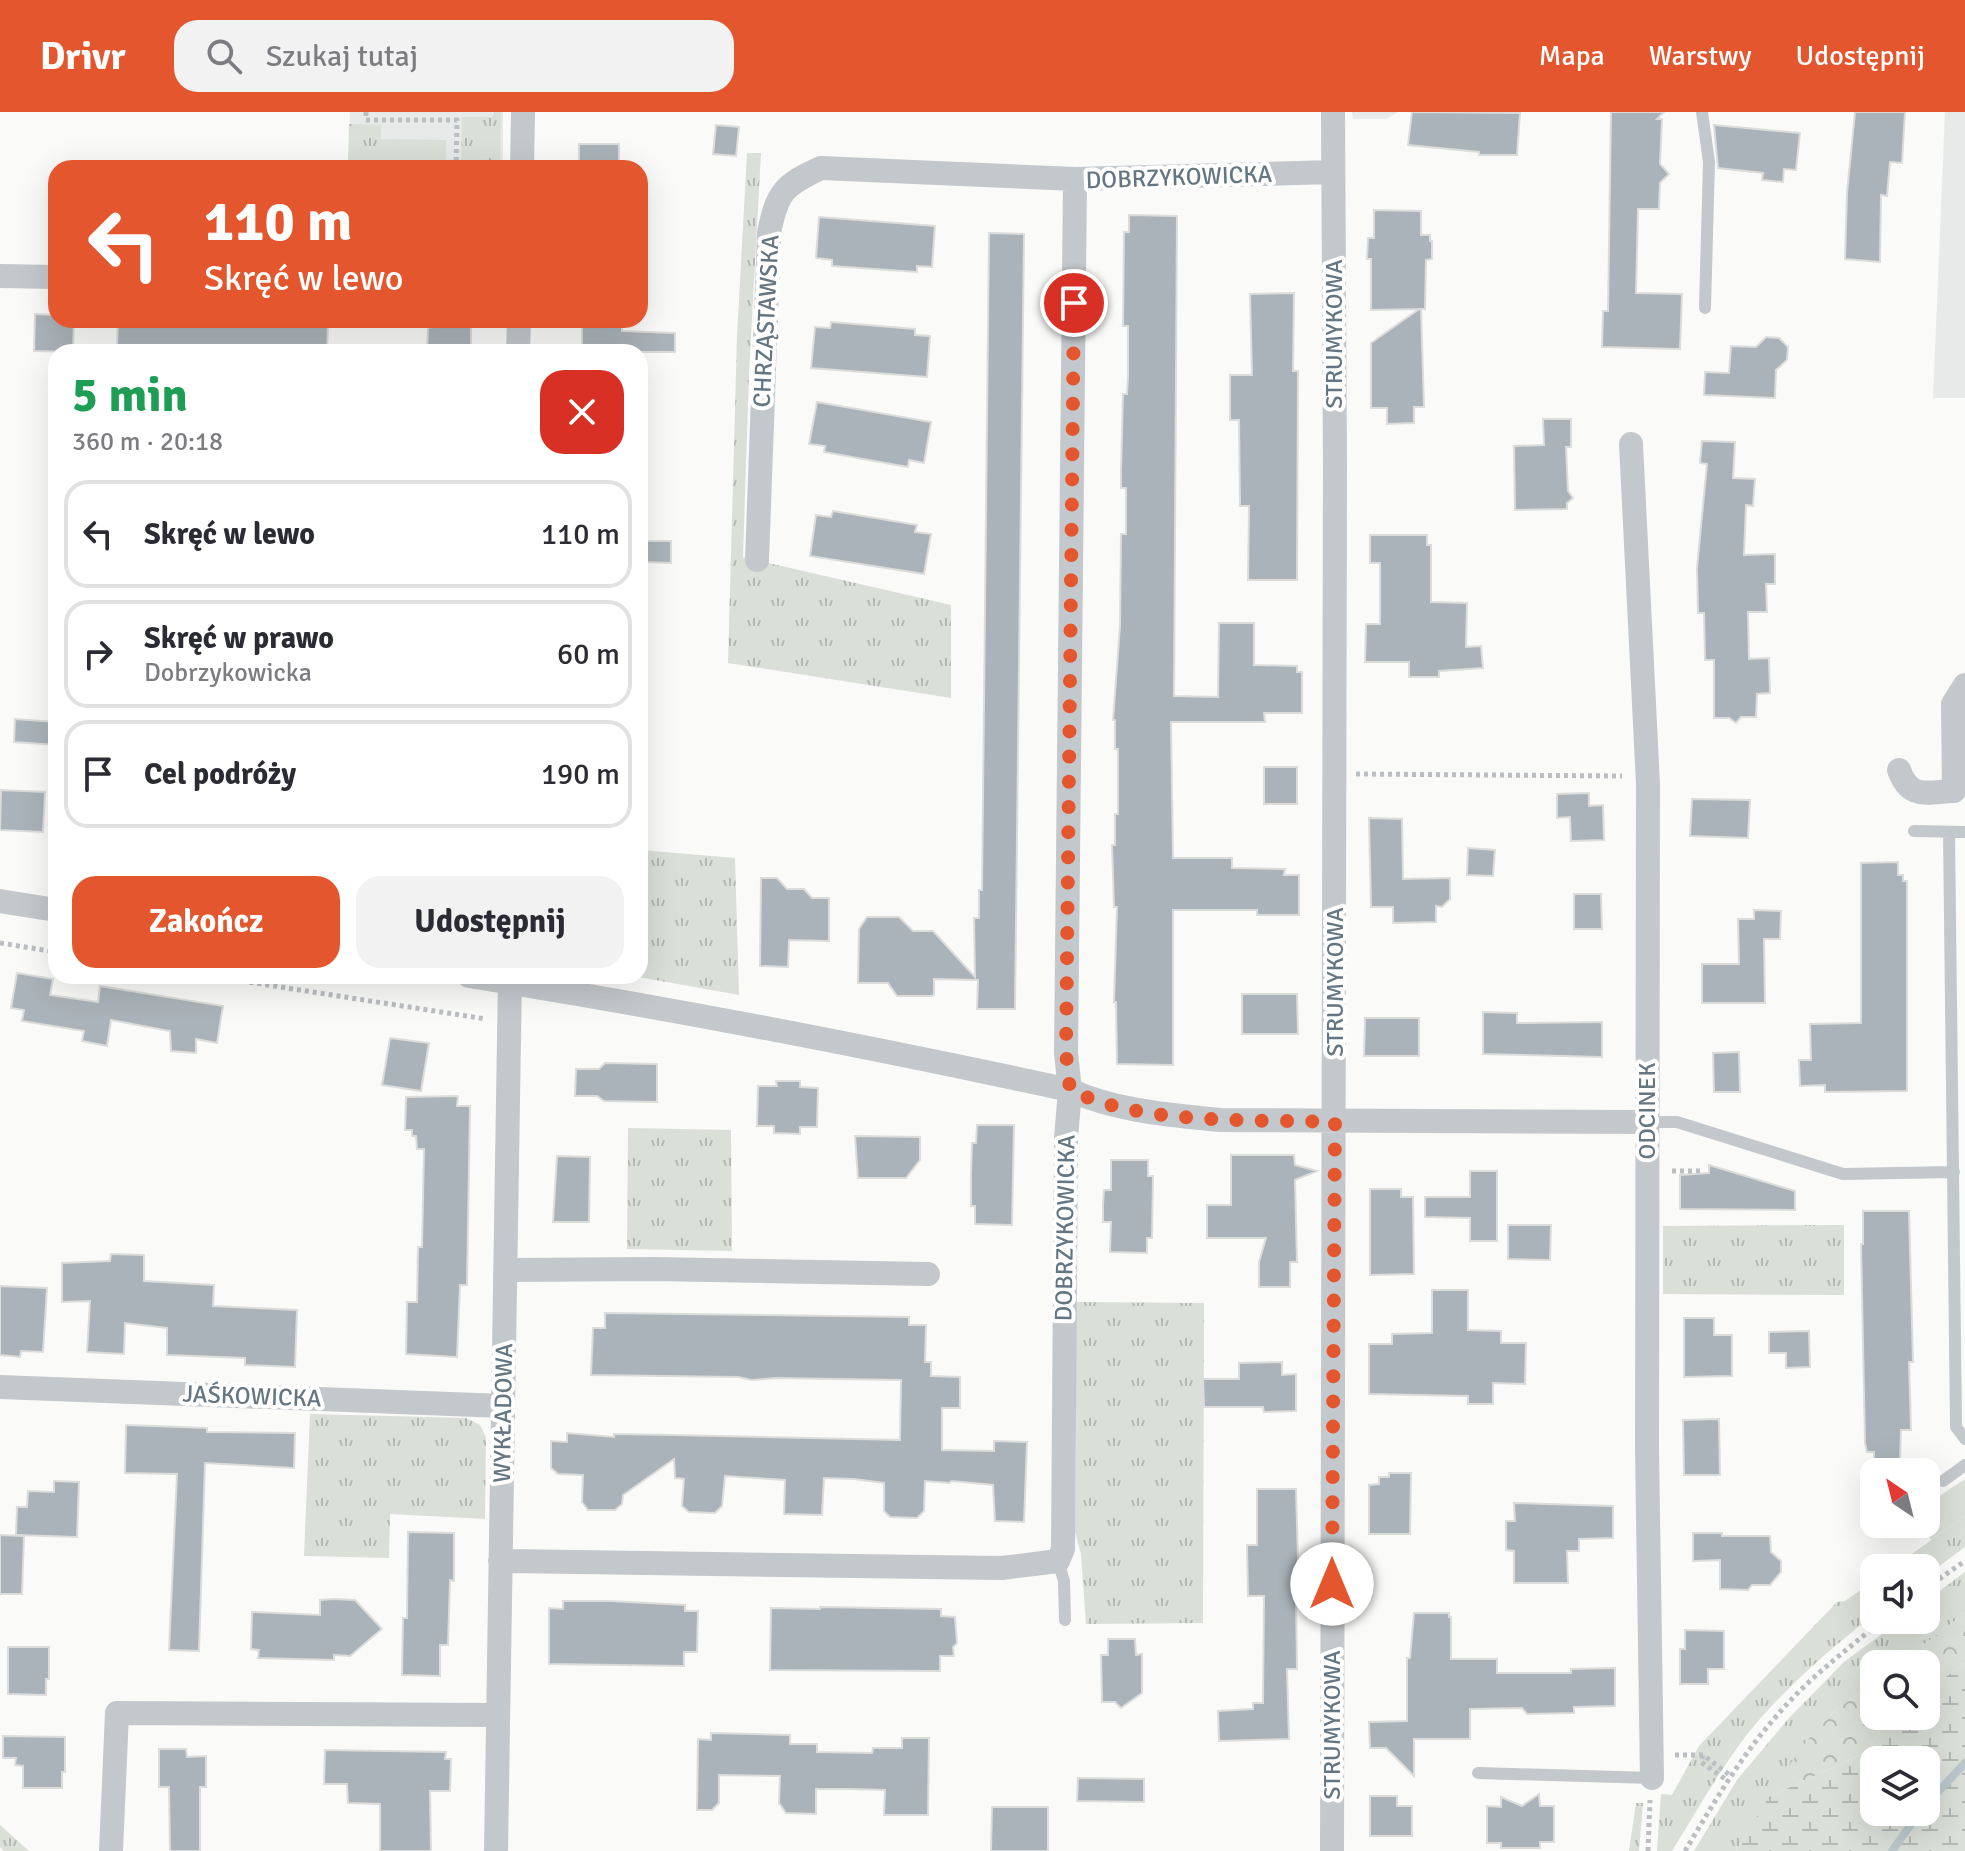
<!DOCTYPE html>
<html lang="pl">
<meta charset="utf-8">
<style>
body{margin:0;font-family:Signika,sans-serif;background:#f2f2f3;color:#2b2b33;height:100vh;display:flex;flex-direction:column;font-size:30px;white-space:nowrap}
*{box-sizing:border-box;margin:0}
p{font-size:26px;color:#7c7c81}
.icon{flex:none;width:44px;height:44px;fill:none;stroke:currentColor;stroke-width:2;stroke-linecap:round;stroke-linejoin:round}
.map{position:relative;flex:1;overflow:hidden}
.sheet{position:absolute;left:48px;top:232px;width:600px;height:640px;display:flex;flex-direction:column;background:#fff;border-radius:24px;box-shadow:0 8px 32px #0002}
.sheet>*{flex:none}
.top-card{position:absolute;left:48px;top:48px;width:600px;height:168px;border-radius:24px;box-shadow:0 8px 32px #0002;background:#e4572e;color:#fff;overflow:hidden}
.needle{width:52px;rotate:325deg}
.fabs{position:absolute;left:1860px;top:1346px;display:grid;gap:16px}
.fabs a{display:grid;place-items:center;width:80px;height:80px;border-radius:16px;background:#fff;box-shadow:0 8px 32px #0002;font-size:40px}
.pin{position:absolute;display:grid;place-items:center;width:68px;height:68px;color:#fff;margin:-34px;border:4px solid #fff;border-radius:50%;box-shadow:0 2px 8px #0007}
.me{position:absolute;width:88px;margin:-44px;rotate:0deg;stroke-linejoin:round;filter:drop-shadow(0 0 6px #0008)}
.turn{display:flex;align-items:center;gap:28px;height:168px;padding:0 24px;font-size:36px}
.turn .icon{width:104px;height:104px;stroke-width:2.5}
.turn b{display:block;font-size:56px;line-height:68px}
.round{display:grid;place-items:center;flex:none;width:84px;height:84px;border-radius:24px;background:#f2f2f3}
.head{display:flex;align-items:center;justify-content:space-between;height:136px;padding:0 24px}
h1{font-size:48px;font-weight:700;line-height:60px;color:#1e9e55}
.cta{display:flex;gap:16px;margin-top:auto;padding:16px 24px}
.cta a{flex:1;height:92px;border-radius:24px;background:#e4572e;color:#fff;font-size:32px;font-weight:700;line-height:92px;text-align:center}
.cta a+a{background:#f2f2f3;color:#2b2b33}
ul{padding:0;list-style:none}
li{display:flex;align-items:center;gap:24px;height:108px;margin:0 16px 12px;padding:0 8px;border:4px solid #e1e1e2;border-radius:24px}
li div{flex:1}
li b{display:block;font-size:30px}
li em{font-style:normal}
header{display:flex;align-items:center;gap:48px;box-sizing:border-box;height:112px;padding:0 40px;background:#e4572e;color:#fff}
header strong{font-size:38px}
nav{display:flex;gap:44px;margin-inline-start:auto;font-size:28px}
.search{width:560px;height:72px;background:#f2f2f3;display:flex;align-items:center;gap:20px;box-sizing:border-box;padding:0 28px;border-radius:24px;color:#7c7c81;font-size:30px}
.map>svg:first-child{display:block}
</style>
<header>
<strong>Drivr</strong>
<div class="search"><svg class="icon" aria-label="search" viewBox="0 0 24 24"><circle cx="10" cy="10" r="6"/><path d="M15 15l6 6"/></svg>Szukaj tutaj</div>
<nav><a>Mapa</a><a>Warstwy</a><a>Udostępnij</a></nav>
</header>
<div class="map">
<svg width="1965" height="1739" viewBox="0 0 1965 1739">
<defs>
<pattern id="grass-tufts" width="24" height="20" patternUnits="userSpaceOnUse" patternTransform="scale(2)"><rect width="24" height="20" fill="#dadfd7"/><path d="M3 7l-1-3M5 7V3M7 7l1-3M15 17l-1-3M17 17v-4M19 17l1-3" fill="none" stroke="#b4b9b4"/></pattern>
<pattern id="forest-crowns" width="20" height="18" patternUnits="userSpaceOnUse" patternTransform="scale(2)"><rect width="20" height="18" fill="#dadfd7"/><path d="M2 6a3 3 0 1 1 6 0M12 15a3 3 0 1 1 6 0" fill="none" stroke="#b4b9b4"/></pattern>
<pattern id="wetland-marsh" width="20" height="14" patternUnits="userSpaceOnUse" patternTransform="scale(2)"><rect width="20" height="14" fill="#dadfd7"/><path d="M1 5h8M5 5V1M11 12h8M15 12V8" fill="none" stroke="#b4b9b4"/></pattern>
</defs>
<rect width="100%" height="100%" fill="#fafaf8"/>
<path fill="#e8e9e9" d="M350,0H503V56H348Z
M1352,0H1398L1386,7H1353Z
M1945,0H1965V286H1933Z"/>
<path fill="url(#grass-tufts)" d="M494,0H501L500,56H461L462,5H493Z
M349,12L381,13V56H348Z
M747,41H761L749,261L743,445L951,493V586L728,551L737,225Z
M640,738L735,746L739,883L633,864H640Z
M628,1016L731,1018L732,1139L627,1137Z
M1844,1113V1183L1663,1182V1114Z
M1076,1190L1204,1191L1203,1511L1086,1512L1081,1442L1075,1420Z
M310,1302L466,1306L480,1313L486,1325L485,1407L390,1402L389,1446L304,1444Z
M1965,1404V1435L1926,1464V1456H1892Z
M1965,1460V1501L1898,1552H1874V1570L1834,1600L1802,1635L1736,1739H1694L1737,1668L1789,1606L1844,1550L1901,1508H1926V1489Z
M1874,1469V1502C1837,1532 1801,1562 1769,1597C1730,1638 1702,1691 1672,1739H1657L1661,1682L1672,1683L1699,1634L1837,1490L1845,1489Z
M1636,1691H1643L1639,1739H1629Z
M0,1713L29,1739H4L0,1735Z"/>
<path fill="url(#forest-crowns)" d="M1965,1501V1551L1926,1579V1552H1898Z
M1874,1570V1604H1890L1866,1640L1769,1685L1802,1634L1834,1600Z"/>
<path fill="url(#wetland-marsh)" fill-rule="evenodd" d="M1965,1551V1739H1736L1769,1685L1866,1640L1890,1604H1926V1579ZM1874,1648H1926V1700H1874Z"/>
<path fill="#dadfd7" d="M381,27L446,28V56H381Z
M1965,1367V1404L1931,1428L1920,1412H1926V1393Z"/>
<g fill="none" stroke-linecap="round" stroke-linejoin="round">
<path stroke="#bbc7cb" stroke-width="8" d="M1926,1693L1965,1651
M1892,1739L1920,1700"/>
</g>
<path fill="#aab3b9" stroke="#dcdcda" stroke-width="2" d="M1412,0L1520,1L1517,43H1479V40L1408,33Z
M1611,0H1664L1657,7H1662L1660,52L1669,62L1660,71L1659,97H1638L1636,181L1682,182L1680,237L1602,235L1603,199H1608Z
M1855,0H1905L1902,51L1890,50L1887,84L1881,83L1880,150L1845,147L1847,81Z
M716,13L739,15L736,44L713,42Z
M1714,13L1800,21L1796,58L1784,57L1783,70L1762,68L1763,61L1718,56Z
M579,32H619V56H579Z
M1374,98L1421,99V123H1430V129H1432V147L1426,148L1425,197H1421L1424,295H1414V311L1387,312V296H1371V231L1419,197L1371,198V147H1367L1368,126H1374Z
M1129,103L1177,104L1174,584L1218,585L1219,511H1254V553L1297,554V560H1302V601H1264L1265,610H1171L1173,746H1232V756L1285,757L1284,763H1299V803H1257V798H1173V953L1117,952L1116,890H1114L1117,795H1114L1112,733H1115V702H1118V637H1115V608H1113L1120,514L1121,422H1126V376H1121V360L1123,282H1127L1128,265V214H1123L1124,120H1129Z
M819,105L935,114L932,155L917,154V160L832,154V148L816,146Z
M989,121L1024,122L1015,897H977L978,868L934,867V883L931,884H897L888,871H858L859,817L867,805H899L913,819H933L975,865L974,806H979V778H982Z
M1294,181L1293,259H1298L1297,468H1248L1249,394H1240L1239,308H1230V263H1252L1250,182Z
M35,202L56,203V208H74L73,240L34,239Z
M118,208H221L328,213L327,240H182V238L117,236Z
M831,210L915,217V223L930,224L927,265L811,256L815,215L830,216Z
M455,211L471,212V240H427L428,216Z
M582,212L622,213V219L675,221V240H582Z
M1766,225L1779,226L1788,235L1787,248L1776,258L1775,286L1704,283L1705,260L1729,261L1731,234L1756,235Z
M817,290L931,310L924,351L909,348L908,355L824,340L825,334L809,332Z
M1543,307H1571V335H1566L1568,379L1573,386L1567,391V397L1515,398L1514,334L1544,333Z
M1702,329L1735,330L1733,366L1755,367L1753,394L1746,393L1744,443L1775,442V472H1766L1767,500H1748L1749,547L1769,546L1770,581L1757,582L1756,605H1741L1736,611L1729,606H1714V548H1705L1704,501H1698L1697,456L1707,352L1700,351Z
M833,399L917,413L915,420L931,422L924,462L810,444L816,403L831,405Z
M1370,423H1427V433H1431V490L1467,491L1466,535L1481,534L1483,556L1439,559V565H1409V550H1365L1366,512H1380V451H1370Z
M645,429H671V451L645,450Z
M15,607L56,610V633L14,630Z
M1264,655H1297V692H1264Z
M1,678L45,680L43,720L0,718Z
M1589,681V694L1603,693L1604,728L1571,729L1570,705L1557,706V682Z
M1692,687L1750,688L1748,726L1690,724Z
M1369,706L1402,707L1403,767L1450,766V787L1442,795L1436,794V810L1393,811V795H1371Z
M1468,736L1495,738L1493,764L1467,763Z
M1898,750V763H1903V769H1907V979L1825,980V973L1800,974L1799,948H1811L1810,912L1861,911V751Z
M761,766H777L787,777H804L812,786H829V829L789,828L788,855L760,854Z
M1574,782H1601L1602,817H1574Z
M1754,798L1781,799L1780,827H1764L1765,891H1702V852H1739L1738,807H1754Z
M17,861L53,867L50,883L98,890L100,874L223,894L217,931L196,927V941L171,939L170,919L111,908L107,934L82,929L84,919L22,909L24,898L11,896Z
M1242,882H1297L1298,922H1242Z
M1483,900L1517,901V911L1602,910V945L1483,942Z
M1365,906H1419V944H1364Z
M390,926L429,931L421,979L382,973Z
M1739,940L1740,980H1714L1713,941Z
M605,951L657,952V990L604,989L597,984H575L576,957H599Z
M776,969H800V975L818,976L817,1015H800V1022L774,1021V1014H757L758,974H777Z
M458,984L457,994H470L467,1173H460L457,1245L406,1242L407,1190H417L418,1135H422L424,1037H417L416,1024H412V1018H405L406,985Z
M977,1013H1014L1012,1113L975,1112V1094H971V1062L972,1031H976Z
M855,1024L920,1025V1048L906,1066H858Z
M1231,1043H1294L1295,1053L1317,1059L1295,1068L1297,1150H1290V1175H1259V1150L1266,1126H1207V1093H1231Z
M557,1044L590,1045L589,1110H553Z
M1111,1048H1148V1064H1153L1152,1126H1147V1141L1110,1140L1111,1110H1103V1092L1104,1078H1111Z
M1709,1053L1795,1079V1098L1680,1097V1063L1709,1061Z
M1470,1059H1497V1129H1470V1106L1425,1105V1085H1470Z
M1370,1077H1401V1085H1413L1414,1162L1370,1163Z
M1863,1099H1909L1913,1250H1909L1911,1318H1901L1900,1352L1874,1353V1340H1867L1865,1331L1861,1132H1863Z
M1508,1113H1551L1550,1148L1508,1147Z
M111,1142L144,1143V1169L214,1173L213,1194L297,1198L295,1255L245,1253V1246L167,1243V1216L125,1211L124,1242L87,1240L90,1189L62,1190V1151L110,1149Z
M0,1174L47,1176L43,1240L21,1239L20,1245L0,1243Z
M1432,1178H1468V1218L1501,1219V1231H1526L1525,1272L1493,1271V1292H1468V1284L1369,1282V1232H1392V1222L1432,1221Z
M605,1201L909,1205V1213H926L925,1250H931V1264L960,1265V1296H942V1338L994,1339V1329L1027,1330L1024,1410L995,1409L993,1373L952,1369L949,1371L925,1369L924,1399L917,1406L890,1405L884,1399V1371L854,1367L824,1366L822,1403L784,1402L785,1368L725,1364L722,1394L715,1401L689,1400L682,1394L684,1367L675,1366L674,1347L623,1383L622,1392L615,1398H588L582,1390L583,1363L558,1362L551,1356V1329L567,1330V1321L614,1325V1322L673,1323L900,1328L901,1268L775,1266L752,1268L738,1265L591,1263L593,1216H605Z
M1684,1206H1714V1223H1732V1264L1684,1265Z
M1809,1219L1810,1255L1786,1256V1241H1769V1220Z
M1282,1250V1263L1296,1262V1299L1264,1300L1263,1295H1204L1203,1267H1239V1251Z
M1719,1307L1720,1363H1684L1683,1308Z
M126,1313L207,1316V1320L295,1321L294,1356L205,1351L199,1539L169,1538L177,1362L125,1361Z
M1389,1361H1411L1410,1422H1369V1373L1379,1372V1365H1389Z
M54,1369L79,1370L77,1425L16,1423L17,1395H27L28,1379L54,1380Z
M1257,1377H1296L1299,1484H1296L1297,1557H1287L1289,1627L1219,1629L1218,1599L1253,1597V1591H1263L1264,1484H1248L1247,1433H1257Z
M1514,1391L1613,1394V1426L1579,1427V1439H1567L1568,1471H1514V1439L1506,1438V1409H1515Z
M408,1420L454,1421V1469L450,1468L448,1533H440V1564L402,1563L403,1506H407Z
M1693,1421H1722V1424H1770L1771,1440L1781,1449V1460L1770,1473H1752L1748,1478L1720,1477V1448L1693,1449Z
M0,1423L24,1424L22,1482H0Z
M334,1487L355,1488L382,1517L350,1544L334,1543V1548L258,1546L259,1538L251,1537L252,1500L320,1503V1488Z
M563,1489H609L685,1493V1499H698L697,1540H684V1554L549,1552V1496L563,1497Z
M820,1495L941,1497V1504L955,1505L957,1531L953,1535L954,1544H940V1559L770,1558L771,1496L820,1497Z
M1414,1501H1449V1505H1451V1547H1497V1561H1571V1557L1615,1556V1594L1574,1595V1601L1527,1602L1522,1596L1470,1597V1627H1414V1664L1386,1636H1370L1369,1610L1407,1609V1546H1410Z
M1685,1518L1724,1519V1557H1708V1572H1680V1537H1685Z
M1108,1527H1135L1136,1543L1142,1542V1581L1121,1596L1115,1590H1102L1101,1543H1108Z
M8,1535H49V1567H46V1583L8,1582Z
M711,1621L790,1623V1632H817V1640L872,1641L873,1636H902V1626H929L928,1703H884L885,1678L851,1677H816V1702L786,1701L779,1691L780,1664L719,1663V1691L712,1698H697L698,1627L711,1628Z
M3,1624L65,1625V1660H62V1676H23V1654L15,1653L16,1646H3Z
M159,1637H186L187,1645L206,1644V1675H200V1739H170L169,1675H159Z
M325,1638L446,1640L445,1647H451L450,1679H430L431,1739H380V1692L348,1691L347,1672H324Z
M1078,1666L1144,1667V1690L1077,1689Z
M1539,1682L1540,1694H1554V1730H1540V1736H1501V1731H1487V1694L1501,1695V1685L1522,1694Z
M1370,1684H1397V1694H1412V1724H1370Z
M992,1695H1048V1739H991Z"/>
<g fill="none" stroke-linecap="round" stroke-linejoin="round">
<path stroke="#bbbfc2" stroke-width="5" stroke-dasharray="4 4" stroke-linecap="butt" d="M366,0V8H457L456,56
M1356,662L1622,664
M0,831L56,840
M210,864L486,907
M1672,1059H1700
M1926,1476L1965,1449
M1675,1643H1703L1731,1664
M1703,1643L1701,1650L1728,1669
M1648,1739L1650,1688
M1685,1739C1712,1694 1739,1647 1774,1607C1805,1569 1845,1539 1883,1508"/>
<path stroke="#c3c8cc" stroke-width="12" d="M1702,0L1709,50L1705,196
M1914,719L1965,720
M1949,720L1956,1315L1965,1327
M1647,1010H1677L1843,1062L1954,1060
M1943,1369L1965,1353
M1058,1449L1064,1469L1065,1508
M1478,1661L1652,1666"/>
<path stroke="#c3c8cc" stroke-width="24" d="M522,56L523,0
M0,164L56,165
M518,240L519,208
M1631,332L1648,672L1647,1336L1652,1666
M757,448L769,121C777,80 784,73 821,56L1075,67L1333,60
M1899,658C1910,688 1926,680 1954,679L1953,592L1965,573
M0,789L56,798
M469,864C670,896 871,935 1070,978C1115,999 1171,1003 1220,1008L1647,1010
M506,1158L654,1157L928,1162
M0,1275L503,1294
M500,1449L1002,1456L1058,1449L1063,1437L1066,1026L1070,978L1066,941L1075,67
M111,1739L117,1601L498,1603
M496,1739L510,864
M1332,1739L1335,353L1333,0"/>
</g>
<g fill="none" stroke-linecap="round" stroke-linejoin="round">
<path stroke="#e4572e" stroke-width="14" stroke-dasharray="0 25.2" d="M1074,191L1066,941L1070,978C1144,1014 1253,1007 1335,1010L1332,1472"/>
</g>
<g text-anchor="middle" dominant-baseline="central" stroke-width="8" stroke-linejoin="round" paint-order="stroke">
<g font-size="24" fill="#657683" stroke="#fff">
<text transform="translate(1179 65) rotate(-2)">DOBRZYKOWICKA</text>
<text transform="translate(766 209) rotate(-87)">CHRZĄSTAWSKA</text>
<text transform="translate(1334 222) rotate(-90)">STRUMYKOWA</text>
<text transform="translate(1335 870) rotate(-90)">STRUMYKOWA</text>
<text transform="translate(1647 999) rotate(-90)">ODCINEK</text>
<text transform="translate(1065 1116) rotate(-89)">DOBRZYKOWICKA</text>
<text transform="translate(252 1284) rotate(2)">JAŚKOWICKA</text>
<text transform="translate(503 1301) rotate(-89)">WYKŁADOWA</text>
<text transform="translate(1332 1613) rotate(-90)">STRUMYKOWA</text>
</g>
</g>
</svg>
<div class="fabs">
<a><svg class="needle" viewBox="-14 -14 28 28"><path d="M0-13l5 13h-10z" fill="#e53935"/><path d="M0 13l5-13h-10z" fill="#7c7c81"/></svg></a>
<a><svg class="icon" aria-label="sound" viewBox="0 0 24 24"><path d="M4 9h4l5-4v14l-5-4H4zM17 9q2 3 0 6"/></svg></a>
<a><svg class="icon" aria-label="search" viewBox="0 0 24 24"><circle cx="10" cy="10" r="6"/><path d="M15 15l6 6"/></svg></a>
<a><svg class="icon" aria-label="layers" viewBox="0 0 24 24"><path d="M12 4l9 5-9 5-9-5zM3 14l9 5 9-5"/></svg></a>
</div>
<div class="pin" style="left:1074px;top:191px;background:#d93025"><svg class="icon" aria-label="arrive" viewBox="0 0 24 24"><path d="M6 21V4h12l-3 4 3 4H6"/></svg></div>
<svg class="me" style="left:1332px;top:1472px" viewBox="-20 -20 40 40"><circle r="19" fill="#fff"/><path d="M0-13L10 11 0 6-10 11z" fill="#e4572e"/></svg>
<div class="top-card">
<div class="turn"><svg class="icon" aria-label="left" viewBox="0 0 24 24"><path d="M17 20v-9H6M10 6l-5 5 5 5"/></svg><div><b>110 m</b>Skręć w lewo</div></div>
</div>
<section class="sheet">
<div class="head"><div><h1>5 min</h1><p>360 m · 20:18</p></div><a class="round" style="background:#d93025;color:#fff"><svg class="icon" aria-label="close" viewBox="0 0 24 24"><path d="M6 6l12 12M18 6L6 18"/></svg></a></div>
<ul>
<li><svg class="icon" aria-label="left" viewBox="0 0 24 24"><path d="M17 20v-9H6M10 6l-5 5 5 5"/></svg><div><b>Skręć w lewo</b></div><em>110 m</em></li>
<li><svg class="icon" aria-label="right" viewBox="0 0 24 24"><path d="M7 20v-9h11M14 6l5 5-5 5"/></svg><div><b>Skręć w prawo</b><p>Dobrzykowicka</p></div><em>60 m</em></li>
<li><svg class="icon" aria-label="arrive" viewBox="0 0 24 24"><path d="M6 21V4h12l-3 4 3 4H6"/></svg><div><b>Cel podróży</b></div><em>190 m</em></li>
</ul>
<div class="cta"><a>Zakończ</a><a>Udostępnij</a></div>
</section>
</div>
